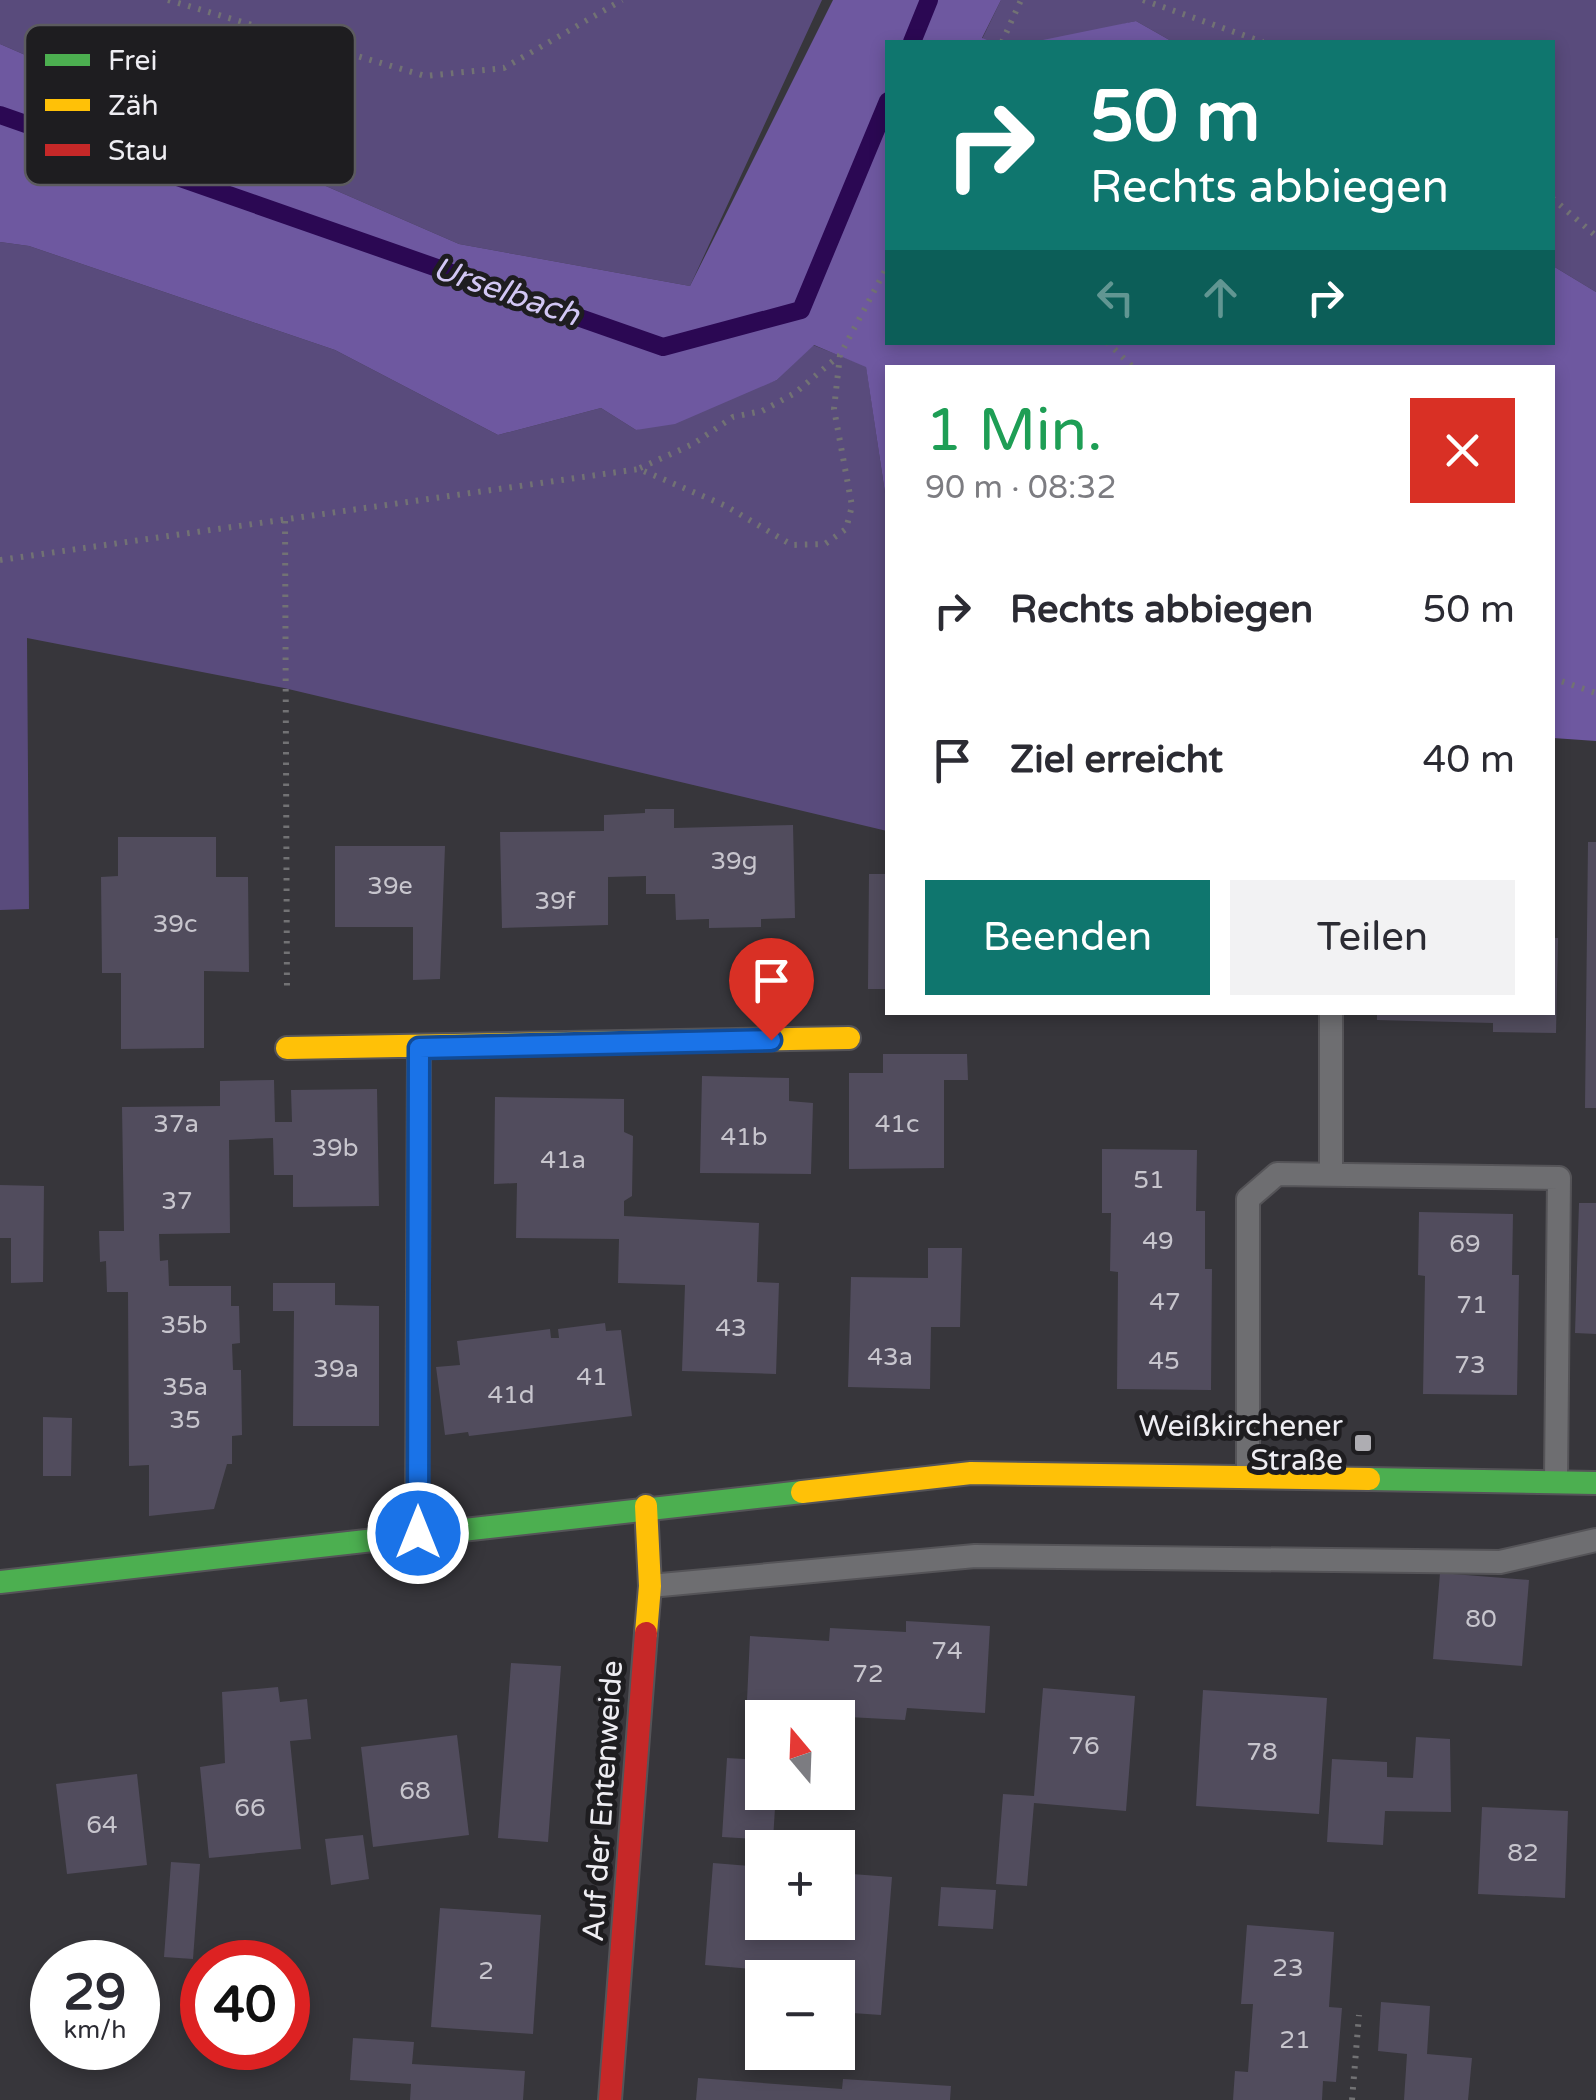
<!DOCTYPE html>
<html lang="de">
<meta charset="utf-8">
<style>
body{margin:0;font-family:"Varela Round",sans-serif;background:#f2f2f3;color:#2b2b33;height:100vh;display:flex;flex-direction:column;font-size:38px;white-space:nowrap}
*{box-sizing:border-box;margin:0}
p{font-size:32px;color:#7c7c81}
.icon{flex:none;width:55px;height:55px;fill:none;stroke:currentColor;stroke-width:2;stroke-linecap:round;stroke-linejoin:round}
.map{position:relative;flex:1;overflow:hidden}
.panel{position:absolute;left:885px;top:365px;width:670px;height:650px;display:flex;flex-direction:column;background:#fff;border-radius:0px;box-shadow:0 5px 15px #0003}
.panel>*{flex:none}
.top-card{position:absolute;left:885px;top:40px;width:670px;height:305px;border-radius:0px;box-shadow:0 5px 15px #0003;background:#0f766e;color:#fff;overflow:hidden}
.needle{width:65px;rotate:341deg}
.fabs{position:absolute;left:745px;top:1700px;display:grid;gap:20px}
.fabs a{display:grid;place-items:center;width:110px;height:110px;border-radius:0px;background:#fff;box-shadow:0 5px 15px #0003;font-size:50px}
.speed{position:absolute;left:30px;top:1940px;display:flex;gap:20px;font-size:50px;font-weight:700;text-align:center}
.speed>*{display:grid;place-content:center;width:130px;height:130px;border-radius:50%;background:#fff;box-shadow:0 5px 15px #0003;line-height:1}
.speed small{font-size:25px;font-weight:400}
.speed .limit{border:15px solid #d22;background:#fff;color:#111}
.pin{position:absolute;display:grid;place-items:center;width:85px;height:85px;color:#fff;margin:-102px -42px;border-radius:50% 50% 50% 0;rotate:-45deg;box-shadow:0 0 10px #0007}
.pin .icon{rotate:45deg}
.me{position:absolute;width:110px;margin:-55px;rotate:0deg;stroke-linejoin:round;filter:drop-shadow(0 0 8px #0008)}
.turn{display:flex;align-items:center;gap:35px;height:210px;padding:0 40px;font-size:45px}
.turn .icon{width:130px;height:130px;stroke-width:2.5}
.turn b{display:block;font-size:70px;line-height:85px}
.lanes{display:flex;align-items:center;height:95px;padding:0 40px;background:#0003;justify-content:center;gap:50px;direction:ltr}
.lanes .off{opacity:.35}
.round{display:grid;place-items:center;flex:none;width:105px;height:105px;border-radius:0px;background:#f2f2f3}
.headline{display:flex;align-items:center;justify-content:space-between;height:170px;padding:0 40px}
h1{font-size:60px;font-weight:600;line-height:75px;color:#1e9e55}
.action{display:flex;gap:20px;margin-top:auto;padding:20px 40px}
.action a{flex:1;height:115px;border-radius:0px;background:#0f766e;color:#fff;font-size:40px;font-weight:600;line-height:115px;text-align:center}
.action a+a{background:#f2f2f3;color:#2b2b33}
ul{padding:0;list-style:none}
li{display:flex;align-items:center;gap:30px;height:150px;padding:0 40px}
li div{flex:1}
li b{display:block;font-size:38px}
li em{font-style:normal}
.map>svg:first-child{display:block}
</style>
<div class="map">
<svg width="1596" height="2100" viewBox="0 0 1596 2100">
<rect width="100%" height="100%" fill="#37363b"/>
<path fill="#594b7c" d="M0,0H822L690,286L459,244L0,44Z
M1001,0H1596V292L1553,266L1552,42H1173L1136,21C1091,31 1027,56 982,39Z
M0,242L29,246L335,350L498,435L601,408L636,430L777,380L813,345L866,366L887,506V831L284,688L27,638L29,909L0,910Z"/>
<path fill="#6e58a0" d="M833,0H1001L982,38L992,42H888V342H1552L1553,266L1596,292V741L1553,738L1552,368H888L887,506L866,367L814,345L777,380L675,424L636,430L601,408L498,435L335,350L29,246L0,242V44L459,244L690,286Z
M1136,21L1173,42H1033Z"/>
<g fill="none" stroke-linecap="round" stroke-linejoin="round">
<path stroke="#2b0853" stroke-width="18" d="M912,42L929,0
M0,115L663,347L801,310L888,101"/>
</g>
<path fill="#514c5d" d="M645,809H674V828L793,825L795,918L761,919V927L709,928V919L676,920L675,894H646V876L608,877V925L502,928L500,832L604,831V815L645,813Z
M118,837H216V877H248L249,972L204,971V1048L121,1049V973H102L101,877L118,876Z
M1588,842H1596V1108H1585Z
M335,846H445L440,979L413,980V927H335Z
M869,874H888V989H868Z
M1552,938H1558L1556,1033L1493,1032V1023L1377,1020V1012H1552Z
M883,1054H967L968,1080H944V1168L849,1169V1073H883Z
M702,1076L789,1078V1101L813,1103L811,1174L700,1173Z
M274,1080L275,1122H292L291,1090L377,1089L379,1206L293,1207V1175H274L273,1138L229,1140L230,1233L159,1234L160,1261L168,1260L169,1286H231V1306H239L240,1343L232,1344L233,1370H241L242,1435L232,1436V1464H227L214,1509L149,1516V1465L129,1466L128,1292H107L106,1261L100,1262L99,1231H124L122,1107L220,1106V1081Z
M495,1097L624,1099V1132L633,1136L632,1196L624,1201V1216L759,1223L757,1282L779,1283L776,1374L682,1371L685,1285L618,1283L619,1239L516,1238L517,1183L494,1184Z
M1102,1149L1197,1150L1196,1211H1205V1269H1212L1211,1390L1117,1389L1118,1272L1110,1271L1111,1213H1102Z
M0,1185L44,1186L43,1282L11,1283V1238H0Z
M1579,1203H1596V1334L1575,1333Z
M1419,1212L1513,1214L1512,1275H1519L1517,1395L1423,1394L1425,1276L1418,1275Z
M928,1248H962L960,1327H931L930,1389L848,1387L851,1277L928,1278Z
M273,1283H335V1305L379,1306V1426H293L294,1311H273Z
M605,1323L606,1331L621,1330L632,1416L469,1436L468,1432L445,1435L436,1367L460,1365L457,1341L550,1329L551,1338H559L558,1329Z
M43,1417L72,1418L71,1476H43Z
M1440,1573L1529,1580L1522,1666L1433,1659Z
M906,1621L990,1626L985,1713L907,1708L905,1720L829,1716L746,1722L750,1636L829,1641L830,1628L906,1632Z
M511,1663L561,1666L548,1842L498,1838Z
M278,1687L280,1702L307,1699L311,1739L290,1741L301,1849L209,1858L200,1767L225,1763L222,1692Z
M1043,1688L1135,1696L1126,1811L1034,1803L1027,1886L996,1884L1003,1794L1034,1796Z
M1203,1690L1327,1698L1319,1814L1196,1806Z
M457,1735L469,1835L373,1847L361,1747Z
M1416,1737L1450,1739L1451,1812L1385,1811L1383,1845L1327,1842L1332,1759L1387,1762V1777L1413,1778Z
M727,1758L762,1760V1792H776L773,1840L722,1837Z
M137,1774L147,1865L67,1874L56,1784Z
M1482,1807L1568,1811L1565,1898L1478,1894Z
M363,1835L369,1879L331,1885L325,1839Z
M171,1862L200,1864L193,1959L164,1957Z
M713,1863L762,1867V1922H838V1873L892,1877L881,2015L838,2012V1978H787V1972L705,1965Z
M941,1887L996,1890L993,1929L938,1926Z
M440,1908L541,1915L533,2034L431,2027Z
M1247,1925L1334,1932L1329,2007L1342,2008L1336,2082L1323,2081L1322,2100H1233L1235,2071L1248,2072L1253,2004H1241Z
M1381,2002L1430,2006L1427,2054L1472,2058L1468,2100H1404L1407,2054L1378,2051Z
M353,2038L414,2042L412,2064L525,2071L523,2100H410L411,2084L350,2080Z
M698,2078L842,2089L843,2079L951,2086L950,2100H696Z"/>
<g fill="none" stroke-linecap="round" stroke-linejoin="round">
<g stroke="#555458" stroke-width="26">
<path id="lane" d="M1331,1012V1174
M1248,1477V1199L1277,1174L1559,1178L1556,1480
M650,1586L975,1556L1500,1562L1596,1540"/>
</g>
<g stroke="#555458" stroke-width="26">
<path id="fast" d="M1369,1479L1596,1483
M0,1582L802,1492"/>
</g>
<g stroke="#555458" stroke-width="26">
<path id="slow" d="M287,1048L849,1038
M802,1492L971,1473L1369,1479
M646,1506L650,1586L646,1633
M417,1533L419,1048"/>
</g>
<g stroke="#555458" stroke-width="26">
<path id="jam" d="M610,2100L646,1633"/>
</g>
<path stroke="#727274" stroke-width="6" stroke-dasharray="2.5 8" stroke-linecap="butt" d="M168,0L425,76L504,68L622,0
M1143,0L1263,42
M1002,42L1021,0
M1552,198L1596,236
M1107,342L1134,368
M640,468L693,444L733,417L762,411L795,393L840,355
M285,521L287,992
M0,560L639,469L724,505L792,545L825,544L846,529L852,506L834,409L840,355L888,265
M1552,678L1596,693
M1352,2100L1359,2015"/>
<use href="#lane" stroke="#6e6e71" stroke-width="22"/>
<use href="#fast" stroke="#4caf50" stroke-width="22"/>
<use href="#slow" stroke="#ffc107" stroke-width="22"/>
<use href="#jam" stroke="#c62828" stroke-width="22"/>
</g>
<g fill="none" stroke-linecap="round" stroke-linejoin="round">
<g stroke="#114b97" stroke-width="25">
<path id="route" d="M418,1533L419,1048L771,1040"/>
</g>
<use href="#route" stroke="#1a73e8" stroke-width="18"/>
</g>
<rect fill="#aeadb2" stroke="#1e1d20" stroke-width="4" x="1353" y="1433" width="20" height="20" rx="5"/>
<g text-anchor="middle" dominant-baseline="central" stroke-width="10" stroke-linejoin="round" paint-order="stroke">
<g font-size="25" fill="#c7c5cd">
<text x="734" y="861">39g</text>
<text x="390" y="886">39e</text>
<text x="555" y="901">39f</text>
<text x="175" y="924">39c</text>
<text x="176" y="1124">37a</text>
<text x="897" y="1124">41c</text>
<text x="744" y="1137">41b</text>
<text x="335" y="1148">39b</text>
<text x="563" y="1160">41a</text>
<text x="1149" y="1180">51</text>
<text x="177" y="1201">37</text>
<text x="1158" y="1241">49</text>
<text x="1465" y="1244">69</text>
<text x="1165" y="1302">47</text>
<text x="1472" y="1305">71</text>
<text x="184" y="1325">35b</text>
<text x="731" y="1328">43</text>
<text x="890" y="1357">43a</text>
<text x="1164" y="1361">45</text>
<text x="1470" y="1365">73</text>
<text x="336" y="1369">39a</text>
<text x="592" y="1377">41</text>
<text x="185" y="1387">35a</text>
<text x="511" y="1395">41d</text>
<text x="185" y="1420">35</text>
<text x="1481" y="1619">80</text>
<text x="947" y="1651">74</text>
<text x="868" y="1674">72</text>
<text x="1084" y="1746">76</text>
<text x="1262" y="1752">78</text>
<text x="415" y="1791">68</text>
<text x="250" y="1808">66</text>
<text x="102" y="1825">64</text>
<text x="1523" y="1853">82</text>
<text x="1288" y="1968">23</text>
<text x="486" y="1971">2</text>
<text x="1295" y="2040">21</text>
</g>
<g font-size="30" fill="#eeedf2" stroke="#1e1d20" text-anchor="end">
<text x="1343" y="1426">Weißkirchener<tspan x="1343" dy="34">Straße</tspan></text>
</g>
<g font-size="30" fill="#eeedf2" stroke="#1e1d20">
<text transform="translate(603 1801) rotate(-86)">Auf der Entenweide</text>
</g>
<g font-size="32" font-style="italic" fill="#d2c7f4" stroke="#1e1d20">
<text transform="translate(506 292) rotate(19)">Urselbach</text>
</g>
</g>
<rect x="25" y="25" width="330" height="160" rx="15" fill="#1e1d20" stroke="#5c5b5f" stroke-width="2.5"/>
<rect x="45" y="54" width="45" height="12" fill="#4caf50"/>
<rect x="45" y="99" width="45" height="12" fill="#ffc107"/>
<rect x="45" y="144" width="45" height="12" fill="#c62828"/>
<g font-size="28" fill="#eeedf2">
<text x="108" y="70">Frei</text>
<text x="108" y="115">Zäh</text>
<text x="108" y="160">Stau</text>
</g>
</svg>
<div class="fabs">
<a><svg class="needle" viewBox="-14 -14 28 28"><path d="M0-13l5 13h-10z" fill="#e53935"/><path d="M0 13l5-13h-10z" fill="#7c7c81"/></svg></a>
<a>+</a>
<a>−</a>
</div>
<div class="speed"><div>29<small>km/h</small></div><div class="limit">40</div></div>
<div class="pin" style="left:771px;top:1040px;background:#d93025"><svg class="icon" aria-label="arrive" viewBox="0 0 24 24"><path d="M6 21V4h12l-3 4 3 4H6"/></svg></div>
<svg class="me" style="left:418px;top:1533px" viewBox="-20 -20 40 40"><circle r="17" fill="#1a73e8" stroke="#fff" stroke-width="3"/><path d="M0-11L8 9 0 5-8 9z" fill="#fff"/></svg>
<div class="top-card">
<div class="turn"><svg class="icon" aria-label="right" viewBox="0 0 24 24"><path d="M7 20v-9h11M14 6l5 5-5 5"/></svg><div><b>50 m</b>Rechts abbiegen</div></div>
<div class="lanes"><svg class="icon off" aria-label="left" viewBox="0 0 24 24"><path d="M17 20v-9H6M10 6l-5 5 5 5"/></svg><svg class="icon off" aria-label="ahead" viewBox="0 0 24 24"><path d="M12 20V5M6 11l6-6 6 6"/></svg><svg class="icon" aria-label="right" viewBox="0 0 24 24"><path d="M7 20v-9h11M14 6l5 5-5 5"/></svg></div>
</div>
<section class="panel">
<div class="headline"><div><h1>1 Min.</h1><p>90 m · 08:32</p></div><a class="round" style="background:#d93025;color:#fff"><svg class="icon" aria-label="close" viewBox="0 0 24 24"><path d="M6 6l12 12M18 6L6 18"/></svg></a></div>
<ul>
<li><svg class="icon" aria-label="right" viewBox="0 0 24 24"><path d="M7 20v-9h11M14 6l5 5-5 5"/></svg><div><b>Rechts abbiegen</b></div><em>50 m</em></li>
<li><svg class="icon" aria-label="arrive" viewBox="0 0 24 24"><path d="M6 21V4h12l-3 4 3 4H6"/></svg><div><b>Ziel erreicht</b></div><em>40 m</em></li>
</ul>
<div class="action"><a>Beenden</a><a>Teilen</a></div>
</section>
</div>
